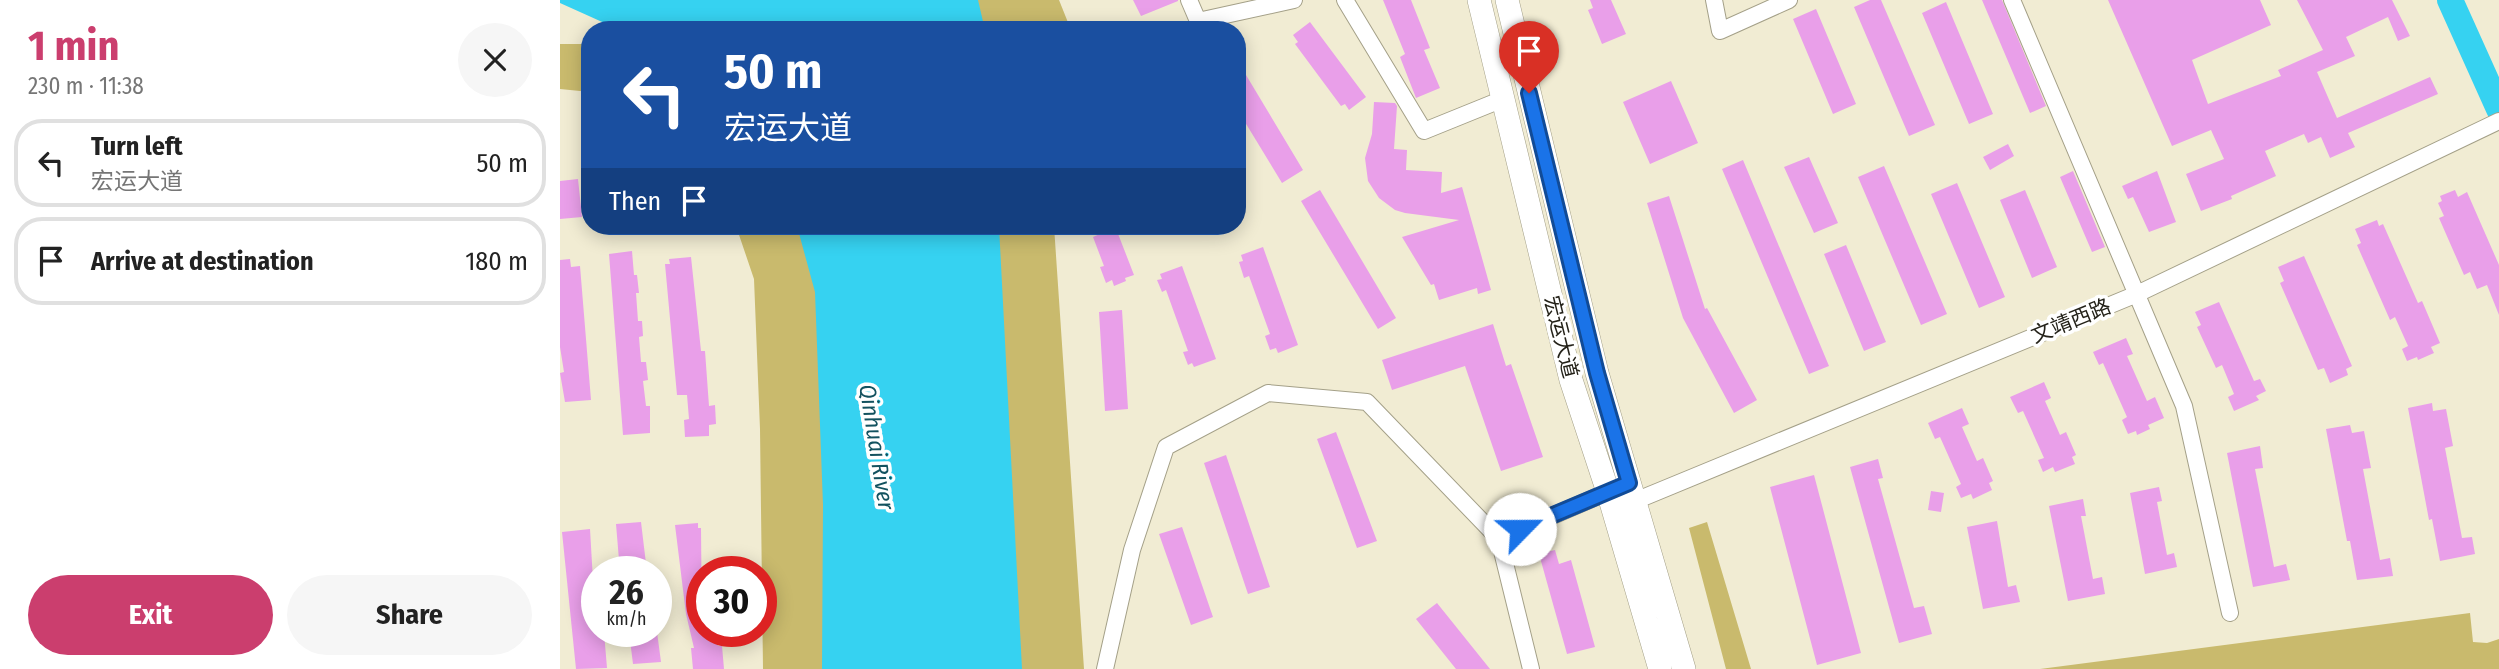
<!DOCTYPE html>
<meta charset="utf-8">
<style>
body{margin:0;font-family:"Fira Sans Condensed","Noto Sans SC",sans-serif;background:#f6f6f6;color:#222;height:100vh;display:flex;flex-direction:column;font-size:26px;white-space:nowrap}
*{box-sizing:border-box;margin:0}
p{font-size:23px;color:#767676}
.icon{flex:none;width:38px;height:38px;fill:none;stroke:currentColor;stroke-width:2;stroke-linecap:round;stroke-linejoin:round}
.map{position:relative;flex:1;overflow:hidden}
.details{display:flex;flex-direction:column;background:#fff;width:560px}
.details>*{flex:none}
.top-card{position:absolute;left:21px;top:21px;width:665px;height:214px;border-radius:28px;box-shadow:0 4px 18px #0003;background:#1a4fa0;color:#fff;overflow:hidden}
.speed{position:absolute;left:21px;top:556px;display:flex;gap:14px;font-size:35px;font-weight:700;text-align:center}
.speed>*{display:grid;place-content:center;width:91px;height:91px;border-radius:50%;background:#fff;box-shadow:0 4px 18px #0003;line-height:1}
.speed small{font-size:18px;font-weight:400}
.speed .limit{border:10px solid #d22;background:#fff;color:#111}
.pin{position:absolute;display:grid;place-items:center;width:60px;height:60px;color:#fff;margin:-72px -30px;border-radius:50% 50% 50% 0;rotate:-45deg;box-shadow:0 0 7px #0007}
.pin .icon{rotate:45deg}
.me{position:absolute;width:77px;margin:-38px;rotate:67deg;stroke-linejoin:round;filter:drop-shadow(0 0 5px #0008)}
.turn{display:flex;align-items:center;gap:24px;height:147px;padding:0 28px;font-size:32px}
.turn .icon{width:91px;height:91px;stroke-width:2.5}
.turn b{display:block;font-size:49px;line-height:60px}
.then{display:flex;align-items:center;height:66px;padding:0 28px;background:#0003;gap:14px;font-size:26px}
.round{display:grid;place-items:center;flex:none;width:74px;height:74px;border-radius:37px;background:#f6f6f6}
.headline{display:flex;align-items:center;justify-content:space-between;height:119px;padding:0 28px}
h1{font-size:42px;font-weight:700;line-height:52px;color:#cb3e6e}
.button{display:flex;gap:14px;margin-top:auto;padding:14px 28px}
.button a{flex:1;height:80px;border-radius:42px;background:#cb3e6e;color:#fff;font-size:28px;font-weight:700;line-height:80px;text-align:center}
.button a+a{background:#f6f6f6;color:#222}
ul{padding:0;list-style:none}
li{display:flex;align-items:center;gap:21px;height:88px;margin:0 14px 10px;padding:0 14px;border:4px solid #e0e0e0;border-radius:28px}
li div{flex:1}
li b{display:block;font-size:26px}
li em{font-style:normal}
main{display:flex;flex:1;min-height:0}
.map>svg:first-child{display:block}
</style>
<main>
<section class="details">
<div class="headline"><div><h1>1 min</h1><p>230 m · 11:38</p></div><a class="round"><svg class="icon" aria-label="close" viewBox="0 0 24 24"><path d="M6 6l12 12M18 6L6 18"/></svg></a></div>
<ul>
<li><svg class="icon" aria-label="left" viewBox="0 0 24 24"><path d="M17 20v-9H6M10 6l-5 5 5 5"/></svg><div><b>Turn left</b><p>宏运大道</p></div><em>50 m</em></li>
<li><svg class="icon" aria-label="arrive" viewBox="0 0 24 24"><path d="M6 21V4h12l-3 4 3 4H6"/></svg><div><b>Arrive at destination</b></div><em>180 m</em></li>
</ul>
<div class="button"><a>Exit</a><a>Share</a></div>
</section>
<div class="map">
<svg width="1939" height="669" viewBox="0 0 1939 669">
<rect width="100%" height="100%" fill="#f1ecd3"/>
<path fill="#c9ba6d" d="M249,0H499L511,30H229Z
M0,44H30V92L0,89Z
M176,226H494L524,669H203L200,429L194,279Z
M1147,522L1191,669H1166L1129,528Z
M1910,613L1913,642L1927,643L1939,639V669H1480Z"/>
<path fill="#36d2f1" d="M0,0H418L425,30H60L0,3Z
M237,226H439L462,669H262L263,505L255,292Z"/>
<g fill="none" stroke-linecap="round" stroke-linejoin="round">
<path stroke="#36d2f1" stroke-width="26" d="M1890,0L1939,109"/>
</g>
<path fill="#e99fe9" d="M573,0H618V1L581,16Z
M823,0H851L870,48L864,50L880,88L856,98L840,57L845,54Z
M1030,0H1051L1066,34L1042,44L1028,10L1033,8Z
M1310,0H1321L1375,125L1349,136L1294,7Z
M1422,0H1442L1486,106L1470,113Z
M1548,0H1700L1711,25L1632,60L1648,104L1721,76L1718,70L1763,50L1737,0H1832L1850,36L1838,41L1828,17L1786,37L1795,56L1757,72L1777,118L1870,77L1878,94L1788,133L1795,147L1770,158L1761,137L1748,143L1744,134L1705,151L1716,176L1671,196L1672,199L1641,211L1626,174L1664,159L1651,130L1612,146Z
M1386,2L1433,114L1409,124L1362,13Z
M1256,9L1296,104L1273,114L1233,19Z
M750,22L806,97L789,110L785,104L781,106L735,44L738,42L733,35Z
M677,60L743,170L722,183L677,109Z
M1111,81L1138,143L1090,164L1063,102Z
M814,102L835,103L837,106L834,149L847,150L846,170L882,172L881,193L902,187L931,290L918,294L917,288L879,300L874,284L871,285L842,237L899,220L845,213L835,210L819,198L808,181L805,158L812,134Z
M1448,144L1454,156L1430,170L1423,157Z
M1249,157L1278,223L1254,233L1224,167Z
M1183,160L1269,366L1249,374L1162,169Z
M1324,166L1387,314L1361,325L1298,177Z
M1513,171L1545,247L1532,252L1500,177Z
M1597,171L1616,222L1589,232L1573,197L1568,199L1562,186Z
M18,179L22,217L0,219V181Z
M1397,183L1445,297L1419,308L1371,194Z
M760,190L836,318L818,329L741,201Z
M1465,190L1497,267L1472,278L1440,200Z
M1895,190L1898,197L1907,192L1939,265V315L1927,285L1917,289L1910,272L1904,275L1879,218L1884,216L1878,203L1882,201L1880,196Z
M1109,196L1145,309L1147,308L1197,400L1174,413L1123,318L1087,203Z
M1817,220L1819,226L1823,224L1858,303L1862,301L1880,343L1871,347L1874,353L1858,360L1857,357L1847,361L1842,349L1848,346L1835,317L1830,320L1797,245L1801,243L1795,229Z
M539,226H555L574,275L565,278L566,281L554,286L552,280L546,283L540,267L544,266L533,237L542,233Z
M1286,245L1326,342L1304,351L1264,254Z
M703,247L738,345L718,353L716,348L710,350L705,336L710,334L689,276L684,278L679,262L683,261L681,255Z
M72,251L74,275H77L79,293H76L78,321H82L83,336L79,337L81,362H86L88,380L83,381L86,406H90V433L63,435L49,254Z
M1744,256L1792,366L1786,369L1788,375L1770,383L1764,368L1758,370L1720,283L1724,281L1718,267Z
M131,257L141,351H145L149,406L155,405L156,424L149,425V436L125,437L124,420L129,419L127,395H117L105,264H110L109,259Z
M10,259L11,267L20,266L31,400L5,402L0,373L4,372L0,347V260Z
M622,266L656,359L634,367L632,363L628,365L623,352L628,351L606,290L602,292L597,280L602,279L600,274Z
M1659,302L1694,381L1700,379L1706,391L1696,396L1699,400L1674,411L1668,397L1674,394L1662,365L1656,368L1637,327L1641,325L1635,312Z
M562,310L568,409L545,411L539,312Z
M933,324L946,366L951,364L983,457L941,471L905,366L832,390L822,360Z
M1566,338L1573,354L1567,356L1587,401L1595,397L1604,418L1588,425L1590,429L1577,435L1576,431L1568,434L1562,420L1567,417L1543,363L1539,365L1533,352Z
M1484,382L1491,398L1485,401L1500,435L1506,432L1516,455L1512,457L1515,464L1495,472L1493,467L1483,472L1478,460L1484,458L1463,411L1458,413L1450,397Z
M1872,403L1873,411L1886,409L1893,446L1885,448L1902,538L1912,537L1915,554L1880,561L1872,519L1869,520L1848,408Z
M1402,408L1409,424L1402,427L1417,461L1423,458L1433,481L1429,483L1432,490L1413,499L1411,494L1401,498L1396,487L1401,484L1380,437L1375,439L1368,423Z
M1790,425L1792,433L1804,431L1811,468L1803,469L1820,560L1830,558L1833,576L1797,580L1790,541H1787L1766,429Z
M776,432L817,541L797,548L757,439Z
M1700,446L1703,468L1695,469L1714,567L1726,564L1730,580L1693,587L1667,453Z
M666,455L710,587L688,594L644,463Z
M1318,459L1323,478L1318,479L1354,608L1364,606L1372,634L1339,643L1290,467Z
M1254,475L1301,653L1257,665L1210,487Z
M1599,487L1602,501L1597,502L1607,555L1614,553L1617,567L1585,574L1570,493Z
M1371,491L1384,493L1381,512L1368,510Z
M1523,499L1526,516H1521L1533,579L1542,577L1545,594L1508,601L1489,506Z
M1437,521L1448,587L1456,585L1460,602L1423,609L1407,527Z
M81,522L87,572H60L56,524Z
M138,523V528H141L142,632H156L158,646H162L164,669H133L131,648H134L126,614L115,525Z
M622,527L653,617L631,625L599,534Z
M30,529L36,632H44L47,668L16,669L2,532Z
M995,550L999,564L1011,560L1035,647L1007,654L979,554Z
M877,603L930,669H896L856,619Z
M69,632H97L101,662L73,664Z"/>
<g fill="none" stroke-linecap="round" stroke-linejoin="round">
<g stroke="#a4a088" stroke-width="18">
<path id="minor" d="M629,0L638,21L734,0
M785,0L864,131L943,99
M1154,0L1160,31L1229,0
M1452,0L1624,406L1670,613
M1075,501L1577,294L1939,121
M939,539L1057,488
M545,669L572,550L606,447L708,393L807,402L939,539L971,669"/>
</g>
<g stroke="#a4a088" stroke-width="24">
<path id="secondary" d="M919,0L1011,380L1048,492L1100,669
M947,0L1037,373L1124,669"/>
</g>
<use href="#minor" stroke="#fff" stroke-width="16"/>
<use href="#secondary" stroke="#fff" stroke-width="23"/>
</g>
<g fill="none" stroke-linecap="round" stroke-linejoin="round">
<g stroke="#114b97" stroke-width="18">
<path id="route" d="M960,529L1069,483L1037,373L969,93"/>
</g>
<use href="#route" stroke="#1a73e8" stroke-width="12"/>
</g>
<g text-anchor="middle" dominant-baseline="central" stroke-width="7" stroke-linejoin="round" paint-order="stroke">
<g font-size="21" fill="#242219" stroke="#fff">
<text transform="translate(1511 321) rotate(-22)">文靖西路</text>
<text transform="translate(1001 337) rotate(76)">宏运大道</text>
</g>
<g font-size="23" font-style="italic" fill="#13525f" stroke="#fff">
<text transform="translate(317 447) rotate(81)">Qinhuai River</text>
</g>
</g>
</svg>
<div class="speed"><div>26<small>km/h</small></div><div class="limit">30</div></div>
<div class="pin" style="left:969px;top:93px;background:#d93025"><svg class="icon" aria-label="arrive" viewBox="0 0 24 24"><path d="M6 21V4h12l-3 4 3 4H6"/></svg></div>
<svg class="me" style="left:960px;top:529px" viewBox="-20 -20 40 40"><circle r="19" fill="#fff"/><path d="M0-13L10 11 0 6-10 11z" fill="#1a73e8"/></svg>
<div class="top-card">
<div class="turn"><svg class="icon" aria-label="left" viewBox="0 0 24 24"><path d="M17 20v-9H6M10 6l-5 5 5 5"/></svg><div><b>50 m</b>宏运大道</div></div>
<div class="then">Then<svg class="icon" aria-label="arrive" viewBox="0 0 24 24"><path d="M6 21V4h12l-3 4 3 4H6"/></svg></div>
</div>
</div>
</main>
